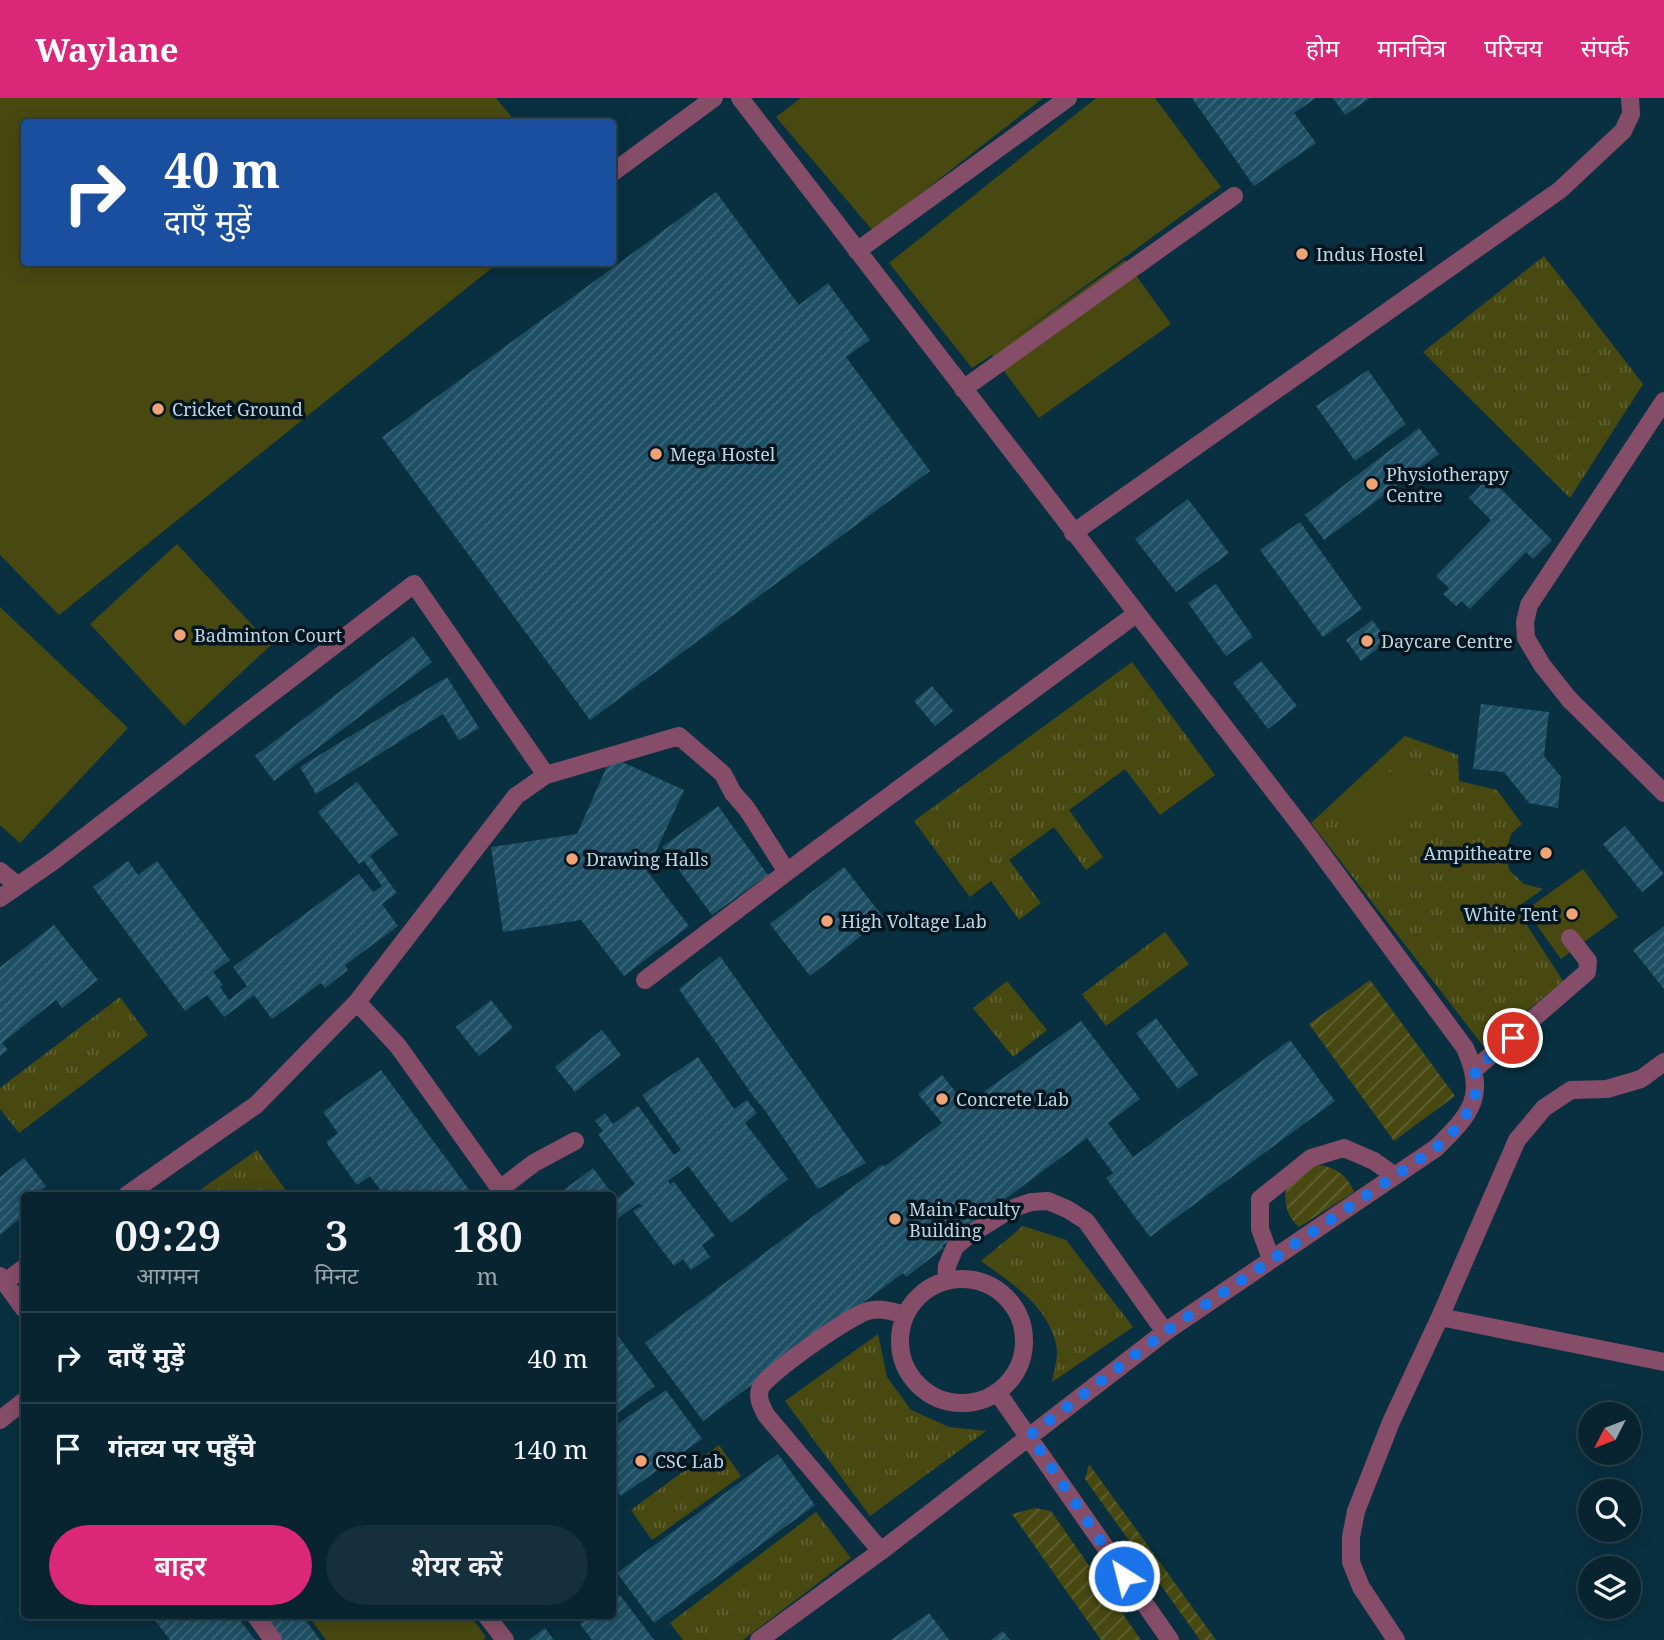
<!DOCTYPE html>
<html lang="hi">
<meta charset="utf-8">
<style>
body{margin:0;font-family:"Noto Serif","Noto Sans Devanagari",serif;background:#15303c;color:#f1f3f6;height:100vh;display:flex;flex-direction:column;font-size:26px;white-space:nowrap}
*{box-sizing:border-box;margin:0}
p{font-size:23px;color:#98a4ab}
.icon{flex:none;width:38px;height:38px;fill:none;stroke:currentColor;stroke-width:2;stroke-linecap:round;stroke-linejoin:round}
.map{position:relative;flex:1;overflow:hidden}
.sheet{position:absolute;left:21px;top:1094px;width:595px;height:427px;display:flex;flex-direction:column;background:#072430;border-radius:7px;box-shadow:0 4px 18px #0003,0 0 0 2px #28414c}
.sheet>*{flex:none}
.top-card{position:absolute;left:21px;top:21px;width:595px;height:147px;border-radius:7px;box-shadow:0 4px 18px #0003,0 0 0 2px #28414c;background:#1a4fa0;color:#fff;overflow:hidden}
.needle{width:46px;rotate:228deg}
.fabs{position:absolute;left:1578px;top:1304px;display:grid;gap:14px}
.fabs a{display:grid;place-items:center;width:63px;height:63px;border-radius:50%;background:#072430;box-shadow:0 4px 18px #0003,0 0 0 2px #28414c;font-size:35px}
.pin{position:absolute;display:grid;place-items:center;width:60px;height:60px;color:#fff;margin:-30px;border:4px solid #fff;border-radius:50%;box-shadow:0 2px 7px #0007}
.me{position:absolute;width:77px;margin:-38px;rotate:324deg;stroke-linejoin:round;filter:drop-shadow(0 0 5px #0008)}
.turn{display:flex;align-items:center;gap:24px;height:147px;padding:0 28px;font-size:32px}
.turn .icon{width:91px;height:91px;stroke-width:2.5}
.turn b{display:block;font-size:49px;line-height:60px}
.eta{display:flex;justify-content:space-evenly;align-items:center;height:119px;text-align:center}
.eta b{font-size:42px;font-weight:600;line-height:49px}
.cta{display:flex;gap:14px;margin-top:auto;padding:14px 28px}
.cta a{flex:1;height:80px;border-radius:42px;background:#db2777;color:#fff;font-size:28px;font-weight:600;line-height:80px;text-align:center}
.cta a+a{background:#15303c;color:#f1f3f6}
ul{padding:0;list-style:none}
li{display:flex;align-items:center;gap:21px;height:91px;padding:0 28px;border-top:2px solid #28414c}
li div{flex:1}
li b{display:block;font-size:26px}
li em{font-style:normal}
header{display:flex;align-items:center;gap:42px;box-sizing:border-box;height:98px;padding:0 35px;background:#db2777;color:#fff}
header strong{font-size:33px}
nav{display:flex;gap:38px;margin-inline-start:auto;font-size:24px}
.map>svg:first-child{display:block}
</style>
<header>
<strong>Waylane</strong>
<nav><a>होम</a><a>मानचित्र</a><a>परिचय</a><a>संपर्क</a></nav>
</header>
<div class="map">
<svg width="1664" height="1542" viewBox="0 0 1664 1542">
<defs>
<pattern id="grass-tufts" width="24" height="20" patternUnits="userSpaceOnUse" patternTransform="scale(1.75)"><rect width="24" height="20" fill="#484911"/><path d="M3 7l-1-3M5 7V3M7 7l1-3M15 17l-1-3M17 17v-4M19 17l1-3" fill="none" stroke="#606234"/></pattern>
<pattern id="garden-furrows" width="10" height="10" patternUnits="userSpaceOnUse" patternTransform="scale(1.75)"><rect width="10" height="10" fill="#484911"/><path d="M-1 1l2-2M0 10L10 0M9 11l2-2" fill="none" stroke="#606234"/></pattern>
<pattern id="building-hatch" width="6" height="6" patternUnits="userSpaceOnUse" patternTransform="scale(1.75)"><rect width="6" height="6" fill="#1e4f65"/><path d="M-1 1l2-2M0 6l6-6M5 7l2-2" fill="none" stroke="#3d687b"/></pattern>
</defs>
<rect width="100%" height="100%" fill="#093040"/>
<path fill="url(#grass-tufts)" d="M1544,158L1643,286L1570,400L1423,254Z
M1132,564L1215,677L1160,717L1125,671L1069,712L1103,759L1086,772L1054,729L1009,762L1041,805L1019,822L991,783L970,799L914,723Z
M1405,638L1458,657L1459,683L1497,692L1522,726L1511,736L1506,754L1509,772L1524,786L1543,791L1516,810L1563,883L1484,949L1311,725Z
M1165,834L1189,866L1106,928L1082,896Z
M1007,883L1047,932L1013,959L973,910Z
M120,899L148,937L19,1035L0,1011V990Z
M257,1052L287,1094L282,1097H193Z
M1023,1128L1066,1142L1133,1229L1052,1284C1054,1273 1059,1258 1056,1246C1047,1207 1011,1185 981,1163Z
M878,1236L887,1279L911,1312L949,1329L986,1333L870,1418L785,1303Z
M719,1347L741,1378L652,1442L631,1412Z
M816,1414L851,1460L743,1542H683L670,1525Z"/>
<path fill="#484911" d="M0,0H496L516,24H24V164L498,165L59,517L0,457Z
M801,0H1043L873,133L776,19Z
M1096,0H1155L1221,89L1003,248L1125,162L1171,226L1039,320L992,257L972,270L889,165Z
M177,446L271,547L184,628L90,526Z
M0,509L128,630L20,745L0,727Z
M1406,662L1438,705L1372,754L1340,711Z
M1583,771L1618,819L1561,861L1526,812Z
M308,1517H470L486,1539L483,1542H326Z"/>
<path fill="url(#garden-furrows)" d="M1370,882L1455,998L1394,1043L1309,926Z
M1319,1067C1337,1070 1347,1077 1354,1094L1299,1129C1287,1118 1284,1107 1286,1090L1308,1068Z
M1089,1366L1216,1542H1200L1085,1381Z
M1035,1410L1051,1413L1141,1542H1101L1012,1416Z"/>
<path fill="url(#building-hatch)" d="M1192,0H1316L1294,15L1316,45L1254,88Z
M1333,0H1370L1345,17Z
M716,94L799,207L828,185L870,242L846,259L930,373L590,622L382,339Z
M1368,272L1406,326L1355,363L1316,308Z
M1419,330L1439,356L1324,442L1305,417Z
M1489,379L1552,442L1533,461L1526,454L1470,511L1461,503L1456,508L1443,496L1449,490L1436,478L1491,422L1469,400Z
M1188,401L1229,455L1176,494L1135,441Z
M1300,424L1362,511L1323,539L1260,452Z
M1216,486L1253,539L1226,558L1188,505Z
M1372,522L1388,543L1361,563L1346,542Z
M413,538L432,564L274,683L255,658Z
M1261,563L1297,608L1268,631L1233,585Z
M447,579L479,630L459,642L443,616L316,696L300,669Z
M932,588L953,613L935,628L914,603Z
M1481,606L1549,614L1544,658L1561,679L1558,710L1529,705L1504,674L1473,671Z
M611,659L684,692L647,773L689,828L624,878L581,822L503,834L491,749L577,736Z
M357,684L398,736L370,758L397,795L382,806L398,828L345,867L348,872L325,890L321,885L272,921L254,897L224,919L207,897L185,913L93,789L128,763L138,777L157,763L230,862L213,874L223,887L220,889L229,902L247,888L233,869L359,776L373,794L382,788L364,763L359,766L318,714Z
M718,708L768,777L712,817L662,749Z
M1625,728L1664,776L1642,794L1603,746Z
M844,769L884,820L810,878L770,826Z
M54,827L98,882L62,910L56,902L2,945L8,952L0,958V869Z
M1664,828V891L1633,852Z
M720,858L866,1065L818,1091L764,1011L753,998L679,891Z
M491,902L513,930L479,958L456,929Z
M1156,920L1198,976L1178,991L1136,935Z
M1081,923L1140,1001L1108,1025L1133,1059L1290,942L1335,1003L1150,1139L1106,1080L1113,1075L1087,1040L942,1148L944,1150L906,1179L903,1175L703,1323L645,1245L883,1066L884,1069L942,1025L918,996L942,977L966,1007Z
M602,932L621,957L575,994L555,969Z
M698,959L734,1011L747,1002L757,1015L745,1025L788,1081L731,1125L688,1068L668,1083L670,1086L674,1084L715,1138L702,1147L710,1159L691,1172L683,1161L674,1168L633,1113L642,1108L639,1105L612,1125V1097H557L593,1070L616,1101L635,1086L598,1036L603,1033L595,1023L605,1015L613,1026L638,1008L674,1057L681,1052L642,997Z
M381,972L473,1097H384L370,1078L357,1087L326,1044L338,1035L323,1014Z
M24,1060L46,1088L34,1097H24V1117L0,1137V1079Z
M618,1238L655,1288L612,1319V1242Z
M666,1292L702,1341L621,1398L612,1386V1330Z
M778,1356L815,1407L654,1525L617,1475Z
M620,1497L654,1542H592L580,1526L592,1517H612V1502Z
M929,1515L949,1542H891Z
M151,1517H236L255,1542H170Z
M263,1517H302L320,1542H282Z
M545,1530L554,1542H529Z
M1003,1533L1010,1542H991Z"/>
<g fill="none" stroke-linecap="round" stroke-linejoin="round">
<path stroke="#864d68" stroke-width="18" d="M740,0L1310,740L1465,950C1487,998 1471,1016 1436,1050L1165,1234L881,1453L759,1542
M612,75L714,0
M857,153L1068,0
M963,291L1234,98
M1073,435L1560,92L1623,33L1631,16L1630,0
M0,773L17,787
M0,800L52,764L414,486L546,677L679,638L723,676L733,695L747,711L787,774
M645,882L808,758L1136,516
M357,904L398,948L500,1091L534,1065L575,1043
M1475,971L1587,874L1588,863L1570,840
M127,1097L256,1007L357,904L516,698L546,677
M1271,1161L1260,1131V1101L1311,1060L1344,1050L1374,1063L1395,1078
M0,1178L24,1211
M900 1243a62 62 0 1 1 124 0a62 62 0 1 1-124 0Z
M946,1182L947,1168L955,1149L969,1137L1011,1111L1031,1104L1048,1103L1067,1111L1086,1123L1165,1234
M5,1184L24,1170
M997,1294L1170,1542
M0,1322L24,1303
M881,1453L766,1317C762,1309 757,1301 760,1291C765,1277 851,1217 868,1213C881,1209 893,1214 905,1217
M255,1517L273,1542
M486,1517L505,1542"/>
<path stroke="#864d68" stroke-width="18" d="M1664,303L1529,507L1525,524L1526,540L1542,567L1569,601L1664,695
M1440,1219L1664,1264
M1396,1542L1361,1489L1351,1464V1439L1356,1413L1391,1324L1440,1219L1517,1042L1544,1010L1571,992L1607,991L1641,981L1664,964"/>
</g>
<g fill="none" stroke-linecap="round" stroke-linejoin="round">
<path stroke="#1a73e8" stroke-width="12" stroke-dasharray="0 21.6" d="M1124,1478L1030,1337L1165,1234L1436,1050L1461,1026L1475,1000V971L1513,940"/>
</g>
<g fill="#efa377" stroke="#031620" stroke-width="2.5">
<circle cx="1302" cy="156" r="7"/>
<circle cx="158" cy="311" r="7"/>
<circle cx="656" cy="356" r="7"/>
<circle cx="1372" cy="386" r="7"/>
<circle cx="180" cy="537" r="7"/>
<circle cx="1367" cy="543" r="7"/>
<circle cx="1546" cy="755" r="7"/>
<circle cx="572" cy="761" r="7"/>
<circle cx="1572" cy="816" r="7"/>
<circle cx="827" cy="823" r="7"/>
<circle cx="942" cy="1001" r="7"/>
<circle cx="895" cy="1121" r="7"/>
<circle cx="641" cy="1363" r="7"/>
</g>
<g text-anchor="middle" dominant-baseline="central" stroke-width="7" stroke-linejoin="round" paint-order="stroke">
<g font-size="18" fill="#bdd6e3" stroke="#031620" text-anchor="start">
<text x="1316" y="156">Indus Hostel</text>
<text x="172" y="311">Cricket Ground</text>
<text x="670" y="356">Mega Hostel</text>
<text x="1386" y="376">Physiotherapy<tspan x="1386" dy="21">Centre</tspan></text>
<text x="194" y="537">Badminton Court</text>
<text x="1381" y="543">Daycare Centre</text>
<text x="1532" y="755" text-anchor="end">Ampitheatre</text>
<text x="586" y="761">Drawing Halls</text>
<text x="1558" y="816" text-anchor="end">White Tent</text>
<text x="841" y="823">High Voltage Lab</text>
<text x="956" y="1001">Concrete Lab</text>
<text x="909" y="1111">Main Faculty<tspan x="909" dy="21">Building</tspan></text>
<text x="655" y="1363">CSC Lab</text>
</g>
</g>
</svg>
<div class="fabs">
<a><svg class="needle" viewBox="-14 -14 28 28"><path d="M0-13l5 13h-10z" fill="#e53935"/><path d="M0 13l5-13h-10z" fill="#98a4ab"/></svg></a>
<a><svg class="icon" aria-label="search" viewBox="0 0 24 24"><circle cx="10" cy="10" r="6"/><path d="M15 15l6 6"/></svg></a>
<a><svg class="icon" aria-label="layers" viewBox="0 0 24 24"><path d="M12 4l9 5-9 5-9-5zM3 14l9 5 9-5"/></svg></a>
</div>
<div class="pin" style="left:1513px;top:940px;background:#d93025"><svg class="icon" aria-label="arrive" viewBox="0 0 24 24"><path d="M6 21V4h12l-3 4 3 4H6"/></svg></div>
<svg class="me" style="left:1124px;top:1478px" viewBox="-20 -20 40 40"><circle r="17" fill="#1a73e8" stroke="#fff" stroke-width="3"/><path d="M0-11L8 9 0 5-8 9z" fill="#fff"/></svg>
<div class="top-card">
<div class="turn"><svg class="icon" aria-label="right" viewBox="0 0 24 24"><path d="M7 20v-9h11M14 6l5 5-5 5"/></svg><div><b>40 m</b>दाएँ मुड़ें</div></div>
</div>
<section class="sheet">
<div class="eta">
<div><b>09:29</b><p>आगमन</p></div>
<div><b>3</b><p>मिनट</p></div>
<div><b>180</b><p>m</p></div>
</div>
<ul>
<li><svg class="icon" aria-label="right" viewBox="0 0 24 24"><path d="M7 20v-9h11M14 6l5 5-5 5"/></svg><div><b>दाएँ मुड़ें</b></div><em>40 m</em></li>
<li><svg class="icon" aria-label="arrive" viewBox="0 0 24 24"><path d="M6 21V4h12l-3 4 3 4H6"/></svg><div><b>गंतव्य पर पहुँचे</b></div><em>140 m</em></li>
</ul>
<div class="cta"><a>बाहर</a><a>शेयर करें</a></div>
</section>
</div>
